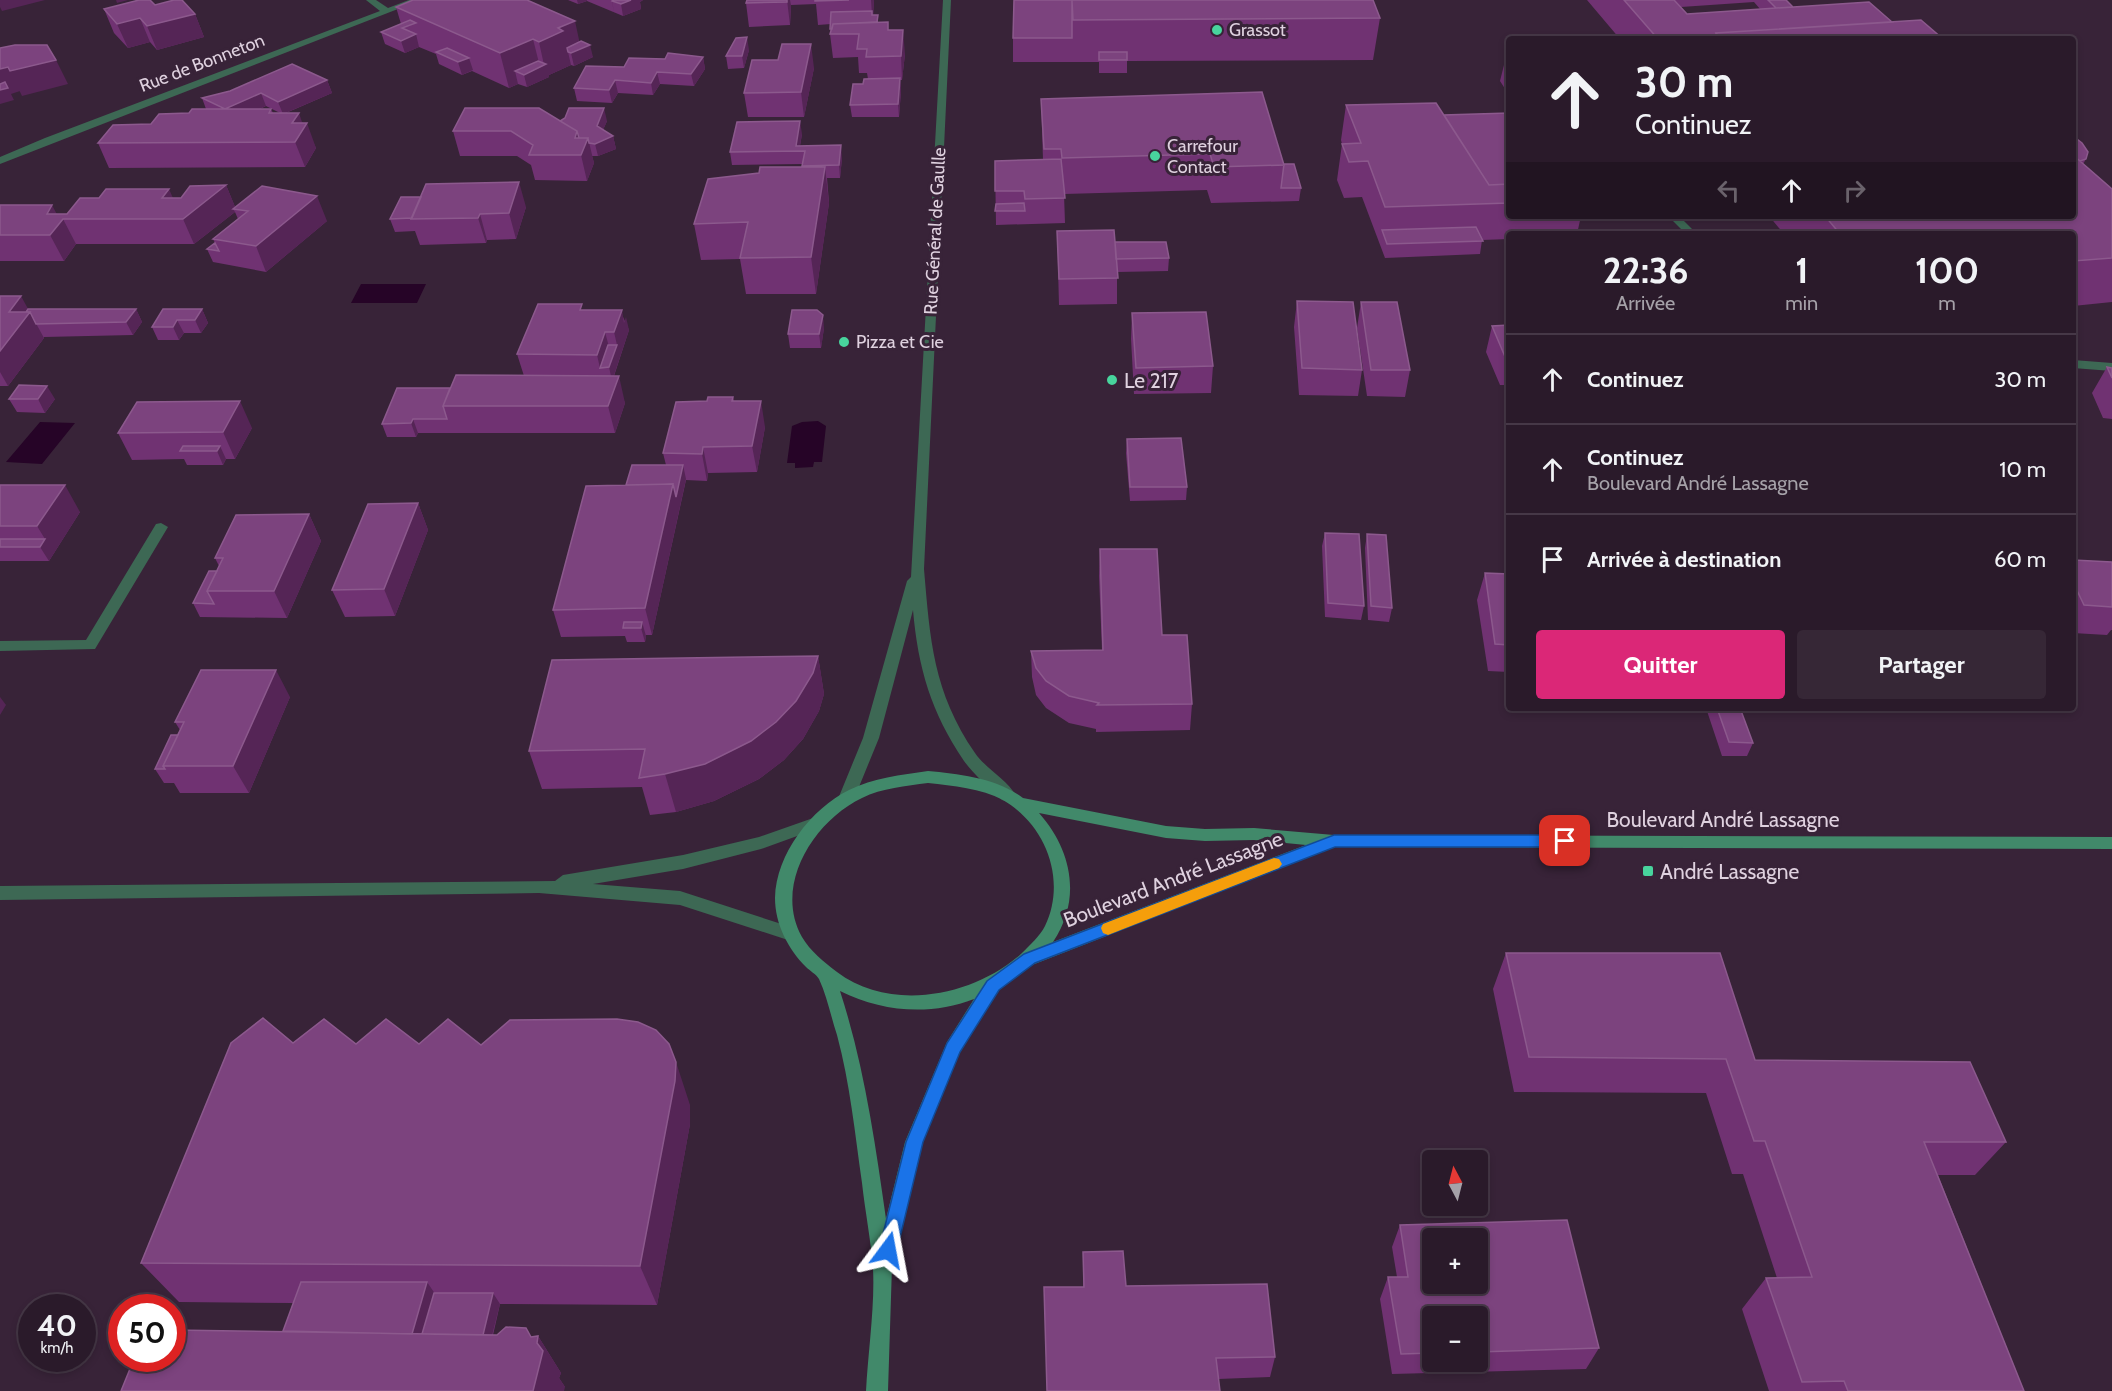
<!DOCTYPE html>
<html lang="fr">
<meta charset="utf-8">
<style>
body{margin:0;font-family:Cabin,sans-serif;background:#362736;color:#f1f3f6;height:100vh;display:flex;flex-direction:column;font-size:22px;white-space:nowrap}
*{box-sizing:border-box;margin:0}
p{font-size:20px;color:#a5a1a8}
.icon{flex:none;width:33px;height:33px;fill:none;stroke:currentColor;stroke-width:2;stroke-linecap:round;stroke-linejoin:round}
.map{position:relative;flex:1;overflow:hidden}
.side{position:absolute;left:1506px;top:231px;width:570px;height:480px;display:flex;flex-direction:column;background:#2a1a2a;border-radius:6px;box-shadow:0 3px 9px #0003,0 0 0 2px #463847}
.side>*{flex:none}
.guide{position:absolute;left:1506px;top:36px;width:570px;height:183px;border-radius:6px;box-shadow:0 3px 9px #0003,0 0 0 2px #463847;background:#2a1a2a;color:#f1f3f6;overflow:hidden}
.needle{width:39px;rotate:353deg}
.tools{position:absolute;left:1422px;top:1150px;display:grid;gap:12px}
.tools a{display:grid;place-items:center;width:66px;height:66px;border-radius:6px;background:#2a1a2a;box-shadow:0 3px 9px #0003,0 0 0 2px #463847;font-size:30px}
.speed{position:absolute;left:18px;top:1294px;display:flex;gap:12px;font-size:30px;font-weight:700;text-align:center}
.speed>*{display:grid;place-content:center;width:78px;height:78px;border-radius:50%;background:#2a1a2a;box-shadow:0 3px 9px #0003,0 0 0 2px #463847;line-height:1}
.speed small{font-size:15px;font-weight:400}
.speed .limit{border:9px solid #d22;background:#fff;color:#111}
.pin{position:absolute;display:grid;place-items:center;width:51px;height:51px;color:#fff;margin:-26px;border-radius:12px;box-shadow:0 3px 9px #0006}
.me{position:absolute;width:66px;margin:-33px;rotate:13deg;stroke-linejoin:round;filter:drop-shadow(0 0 4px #0008)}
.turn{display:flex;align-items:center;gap:21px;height:126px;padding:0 30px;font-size:27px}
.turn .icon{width:78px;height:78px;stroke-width:2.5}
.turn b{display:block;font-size:42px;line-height:51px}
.lanes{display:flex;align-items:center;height:57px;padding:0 30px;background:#0003;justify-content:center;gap:30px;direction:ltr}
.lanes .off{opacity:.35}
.eta{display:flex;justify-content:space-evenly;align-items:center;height:102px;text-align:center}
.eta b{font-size:36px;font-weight:700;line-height:42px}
.cta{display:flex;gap:12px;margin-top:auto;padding:12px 30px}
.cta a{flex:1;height:69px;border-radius:6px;background:#db2777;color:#fff;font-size:24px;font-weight:700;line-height:69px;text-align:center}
.cta a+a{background:#362736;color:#f1f3f6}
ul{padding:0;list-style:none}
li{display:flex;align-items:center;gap:18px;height:90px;padding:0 30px;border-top:2px solid #463847}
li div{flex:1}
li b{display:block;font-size:22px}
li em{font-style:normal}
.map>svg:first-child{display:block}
</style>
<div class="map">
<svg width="2112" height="1391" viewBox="0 0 2112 1391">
<rect width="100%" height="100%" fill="#382338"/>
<path fill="#260427" d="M361,284H426L417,303H351Z
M818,421L826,426L822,462H814L813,467L795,468V463H787L792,426L802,422Z
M40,422L75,423L42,464L6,462Z"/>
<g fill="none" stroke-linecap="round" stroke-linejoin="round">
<path fill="#3d6854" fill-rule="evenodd" d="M1668,216H1679L1697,234H1686Z
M2073,360L2112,363V371L2073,368Z"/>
<path fill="#3d6854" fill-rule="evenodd" d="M366,0H376L388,8L409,0H421L0,164V157L45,138L380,11Z
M161,523L168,527L95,649L0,651V641L86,640L156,524Z
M816,817L822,819L824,823L822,827L761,849L683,869L593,884L680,891L797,929L800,934L797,939L791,941L680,905L539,893L0,900V886L555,881L563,875L683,855L759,837Z"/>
<path fill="#3d6854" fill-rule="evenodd" d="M943,0H951L924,569C930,639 933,692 975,753C986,769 1007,779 1016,796L1014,800L1008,802L1002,800C990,788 974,775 964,761C931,712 918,668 913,610L879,738L854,799L852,803L846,805L840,803L838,799L863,738L907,581L911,577Z"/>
<path fill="#41896a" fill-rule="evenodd" d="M928,771C959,774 997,778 1023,798L1166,826L1205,829L1254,828L1334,835L2112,837V849L1334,847L1032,965L1001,987L960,1052L923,1142L892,1266L888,1391H866C868,1353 875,1305 873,1269C871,1240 865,1211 862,1183C855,1134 850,1083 837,1035C831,1017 827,996 819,979C816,974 810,971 806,967C788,949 775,924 775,898C776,854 811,809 849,790C873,778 901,775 928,771ZM928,783C953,786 981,788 1003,800C1046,825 1067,880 1045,926C1040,936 1030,945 1022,953C975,996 891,1013 837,972C824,962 810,951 802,937C773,885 814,821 862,798C882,788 906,786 928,783ZM1039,813L1166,838L1205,841L1254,840L1306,845L1053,942C1082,899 1072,850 1039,813ZM840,991C882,1012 930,1016 974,999L947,1042L905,1142L886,1219C875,1141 864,1065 840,991Z"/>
</g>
<path fill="#703272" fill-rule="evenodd" d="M568,0H643L640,2L641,9L623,16L587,1L578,4Z
M747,0H874L873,15H878V22L889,30L905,54L902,80H900L901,91L899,117H852L850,105L868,79L867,73H859L858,57L833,58L830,34L831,24L818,25L816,4L791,5L790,25L749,27L746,3Z
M1014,0L1380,18L1373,60L1127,61V73H1099V62H1013V38Z
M1587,0H1791H1786L1793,7L1892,22L1943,39H1620ZM1754,2L1760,9L1687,14L1681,7Z
M155,5L195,14L204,37L157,50L150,42L128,48L114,33L104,9Z
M396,7L580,42L593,57L574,66L571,65L549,75V77L527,87L518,84L509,88L472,71L462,75L439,64L436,54L419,47L405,53L385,44L381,32L401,24Z
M749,50L744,68L728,69L726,56Z
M1509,56V95L1500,81L1506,57Z
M703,57L705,69L694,86L660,84L653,95L618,93L612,103L577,101L574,88L624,67L665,59Z
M814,68L804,117H748L744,93Z
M327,80L332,93L286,113L303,123L316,148L305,167L109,168L98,143L151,124L206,109L202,98ZM266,106L280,113H273L271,109H260Z
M1041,99L1284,164L1301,188L1299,201L1211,203L1207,190L1064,194L1065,223L996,225L995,161L1043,160Z
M1346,105L1444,115L1509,113V216H1581L1577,234H1509V239L1482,240L1480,254L1385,258L1362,197L1344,198L1337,180L1342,144L1341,140Z
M560,121H607L603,130L613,136L616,149L598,156H592L594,163L587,181L535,180L531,165L517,156H460L453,131Z
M802,134L800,146L842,158L840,178H827L829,203L816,294H746L740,259L701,260L694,224L802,167L803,164L732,165L730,152Z
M2073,136L2086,159L2083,164L2112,189V302L2073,306V234H1784L1769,216H2073Z
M226,185L235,207L327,221L266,272L213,262L207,249L215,243L213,239L238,219L235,212L194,244H76L64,261H0V205L57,214H67L173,198H181Z
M526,207L516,239L487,240L486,243L420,245L415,231L395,232L390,219Z
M1057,231L1115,242L1169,258L1168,271L1117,272V304L1059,305Z
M0,296L28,309H136L142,322L133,335L44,337V338L8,386H0Z
M1297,301L1362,370L1358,396L1299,395L1294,327Z
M1361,302L1410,370L1405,397L1367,396L1357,328Z
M202,309L208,323L201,333H184L179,340H158L152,327Z
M583,310L623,317L629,330L614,376L625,403L615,433H418L416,437H387L382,424L450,388L524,376L517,354Z
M1132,313L1213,366L1211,393L1134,394L1131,339Z
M1509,325V385H1500L1486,352L1492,326Z
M824,328L821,348H790L788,334Z
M2107,367L2112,368V419L2103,418L2092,393Z
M733,397L734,401L765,427L757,472L708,473L707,481L686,480L652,635H646L645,642H627L625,636L561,637L553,610L626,485L666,465L663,453L707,401Z
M9,399H55L45,413L17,412Z
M252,428L235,459H226L223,465H187L184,459L132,460L118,433Z
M1127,439L1187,487L1186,500L1130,501L1126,453Z
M0,485L80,512L49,561H0Z
M418,503L428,530L395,616L345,617L332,590Z
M309,514L321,541L287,618L200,617L193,603L217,571L219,566L215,558Z
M1325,533L1364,606L1361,620L1325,617L1322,546Z
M1367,534L1392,608L1389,622L1368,620L1365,548Z
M1100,549L1162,635L1192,704L1190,730L1096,732V729L1069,723L1046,708L1036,695L1032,677L1031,651L1102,650L1099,576Z
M2073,560L2112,562V630H2111L2107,635L2073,633Z
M1485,573L1509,574V672L1488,671L1477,600Z
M818,656L824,694L819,711L803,739L784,760L759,779L714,801L676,812L650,815L642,787L542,789L529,751Z
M290,697L249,793H180L174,783H164L155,769L180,730L175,722Z
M1708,708H1740L1753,743L1747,756H1722L1707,711Z
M1506,953L1755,1060L2006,1142L1975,1175H1938L2024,1391H1769L1742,1309L1766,1278H1777L1743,1174H1732L1706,1093L1514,1092L1493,989Z
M293,1043L481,1045L690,1105V1124L657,1305L500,1304L493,1335L532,1337L538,1336L561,1373L559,1378L565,1387L283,1332L293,1303L179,1302L141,1263Z
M1400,1225L1599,1348L1586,1369L1392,1374L1380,1299L1388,1277H1397L1392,1247ZM1432,1317H1478V1362H1432Z
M1083,1252L1126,1286L1275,1357L1270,1377L1218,1379L1083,1287Z"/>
<path fill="#552556" d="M0,0H45L2,11L0,7Z
M116,0H128L117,3Z
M577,0H587V1L578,4Z
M612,0H643L640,2L641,9L623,16L621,4L612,1L614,13Z
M787,0H790L791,5L790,25Z
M871,0H874L873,23L872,15Z
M195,14L204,37L157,50L147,26Z
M140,18L150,42L128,48L117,24Z
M575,21L581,49L590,45L593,57L574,66L571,53L568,52L571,65L549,75V77L527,87L524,75L515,71L518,84L509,88L500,53L533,39L540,67L544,65L539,42L558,28Z
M903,30L905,54L902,80L901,56Z
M416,34L419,47L405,53L401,41Z
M747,37L749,50L744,68L742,56Z
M811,44L814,68L804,117L801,92Z
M703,57L705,69L694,86L691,74Z
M469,58L473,70L462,75L458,62Z
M56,60L68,84L22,96L10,71Z
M8,67L20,91L11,94L14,100L0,104V69Z
M657,72L660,84L653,95L651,83Z
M900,78L901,91L899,117L898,104Z
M327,80L332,93L283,114L278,102Z
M615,80L618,93L612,103L609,90Z
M261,93L266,106L230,122L225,109Z
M604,108L607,121L599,139L597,126Z
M299,113L304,128L307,123L316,148L305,167L295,142L292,123Z
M800,121L802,134L799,151L796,146Z
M577,131L588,138L594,163L587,181L581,155L575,138Z
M613,136L616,149L598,156L595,144Z
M841,145L842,158L840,178L839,165Z
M825,167L829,203L816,294L811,257Z
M519,182L526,207L516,239L509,213Z
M226,185L236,209H233L235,212L194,244L183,219Z
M169,189L180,214L162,198Z
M317,196L327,221L266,272L256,246Z
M52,205L61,222L63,219L76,244L64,261L50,235L47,214Z
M480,214L487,240L486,243L478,218Z
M21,296L44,338L8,386L0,372V351L9,312Z
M136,309L142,322L133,335L126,322Z
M202,309L208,323L201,333L195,320Z
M622,310L624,323L626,317L629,330L612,381L609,367L617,345L614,332Z
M823,315L824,328L821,348L819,334Z
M177,320L184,333L179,340L173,327Z
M605,332L612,358L600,368L597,355Z
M619,376L625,403L615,433L608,406Z
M47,386L55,399L45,413L38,399Z
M240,401L252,428L235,459L223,432Z
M761,401L765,427L757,472L752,446Z
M413,419L418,433L416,437L411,423Z
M220,446L226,459L223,465L217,451Z
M703,447L708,473L707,481L702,454Z
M683,465L686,479L652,635L645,608L673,484Z
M65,485L80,512L49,561L40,547L45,539L37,526Z
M418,503L428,530L395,616L384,589Z
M309,514L321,541L287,618L274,591Z
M642,622L646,636L645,642L641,628Z
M818,656L824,694L819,711L803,739L784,760L759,779L714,801L676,812L665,774Z
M276,670L290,697L249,793L233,766Z
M0,697L6,705L0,715Z
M676,1062L690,1105V1124L657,1305L640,1266Z
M427,1282L442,1304L426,1360L407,1350Z
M493,1293L500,1304L483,1371L476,1361Z
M538,1336L561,1373L559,1378L565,1387L564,1391H533L537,1343Z"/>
<path fill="#7c437e" stroke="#8c598d" stroke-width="1.5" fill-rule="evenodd" d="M139,0H150L155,5L174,0H182L195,14L147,26L140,18L117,24L104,9Z
M413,0H527L575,21L558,28L563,31L539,42L533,39L500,53L396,7Z
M613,0H631L621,4L612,1Z
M747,0H787V2L746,3Z
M815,0H849L815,1Z
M1014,0H1072V38H1013Z
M1072,0H1373L1380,18L1073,20Z
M1624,0H1674L1687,14L1869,2L1892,22L1716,33L1714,39H1658Z
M1768,0H1786L1793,7L1776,8Z
M872,11V15H878L877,22L833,24L832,29H830L831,12Z
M410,20L416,23L402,28L416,34L401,41L381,32Z
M1921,20L1943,39H1721L1716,33Z
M888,22V30H903L901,56L866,57L867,49H857L859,34H830L833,24Z
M747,37L742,56H726L736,38Z
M581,41L590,45L571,53L568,52L567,48Z
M782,44H811L801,92L744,93L752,60H778Z
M15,45H47L56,60L10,71L8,67L0,69V48Z
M447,48L469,58L458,62L436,52Z
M1099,52H1127V60H1099Z
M668,53L703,57L691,74L657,72L651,83L615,80L609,90L574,88L586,66L624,67L629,58L665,59Z
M538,61L546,64L524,75L515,71Z
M292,64L327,80L278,102L261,93L225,109L202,98L230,91Z
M900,78L898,104L850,105L853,84H863L864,79Z
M5,82L8,88L0,90V84Z
M1262,92L1284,165L1214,167L1210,154L1062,158L1061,149H1044L1041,99Z
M1436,103L1489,185L1509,184V203L1385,207L1368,161L1349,162L1342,144L1361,143L1346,105Z
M465,108H539L577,131L575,138H588L581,155H529L533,145L511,131H453Z
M569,108H604L597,126L613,136L595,144L589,143L588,138H579L577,131L560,121L565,118Z
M192,109H271L269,113H299L292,123H307L295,142L98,143L113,125L151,124L159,114L189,113Z
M1509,113V184L1489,185L1444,115Z
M800,121L796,146L841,145L839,165L802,166L805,151L730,152L737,122Z
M2073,136L2082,143L2088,152L2086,159L2080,161L2073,155Z
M2073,155L2112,189V258L2073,261V234H1840L1825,216H2073Z
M1061,159L1065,198L1025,199L1024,191H995V161Z
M1284,164H1294L1301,188H1281Z
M760,167H825L811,257L740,258L748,222L694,224L708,179L759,173Z
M519,182L509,213L480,214L478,218L411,219L426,184Z
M226,185L183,219H63L50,235H0V205H52L47,214H67L80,198H99L106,189H169L162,198H181L190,186Z
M262,186L317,196L256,246L213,239L248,211L233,209Z
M401,197H421L412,218L390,219Z
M1024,203L1025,211H995L996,204Z
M1476,227L1483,241L1387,244L1382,230Z
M1114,230L1118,278L1059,279L1057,231Z
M1115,242H1166L1169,258L1116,259Z
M215,243L219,251L207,249Z
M0,296H21L9,312H30L0,351Z
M1297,301L1353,302L1362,370L1302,368Z
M1361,302H1397L1410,370H1371Z
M538,304H582L580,310H622L614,332H605L597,355L517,354Z
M28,309H136L126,322L36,324L30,312H26Z
M163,309H202L195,320H177L173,327H152Z
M792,310H817L823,315L819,334H788Z
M1206,312L1213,366L1136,368L1132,313Z
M1509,325V359H1506L1492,326Z
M608,345H617L609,367L600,368Z
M2107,367L2112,368V378Z
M456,375L619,376L608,406H443Z
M19,385L47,386L38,399H9Z
M397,388H450L443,406L447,419H413L411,423L382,424Z
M708,397H733L732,401H761L752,446L703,447L702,454L663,453L676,402L707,401Z
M240,401L223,432L118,433L137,402Z
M1181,438L1187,487H1130L1127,439Z
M183,446H220L217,451H180Z
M632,465H683L676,497L673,484L626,485Z
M673,484L645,608L553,610L586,486Z
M0,485H65L37,526H0Z
M418,503L384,589L332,590L368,504Z
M309,514L274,591H207L223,558H215L236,515Z
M1325,533L1359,534L1364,606L1328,603Z
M1367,534L1386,535L1392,608L1371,606Z
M0,539H45L40,547H0Z
M1100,549H1157L1162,635H1187L1192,704L1097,705L1099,703L1069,696L1046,681L1036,668L1031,651L1103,650Z
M2073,560L2112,562V607L2084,605L2073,582Z
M209,571H217L207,591L214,604L193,603Z
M1485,573L1509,574V645L1495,644Z
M624,622H642L641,628H623Z
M818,656L813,673L796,701L776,722L751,741L705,764L665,774L639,778L645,749L529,751L552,660Z
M201,670H276L233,766H163L184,722H175Z
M1717,708H1740L1753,743L1729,742Z
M171,735H178L163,766L165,769H155Z
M1506,953H1720L1755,1060L1970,1062L2006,1142H1924L2024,1391H1848L1844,1381L1802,1382L1766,1278L1812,1277L1765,1141H1754L1726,1059L1529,1057Z
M263,1018L293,1043L324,1019L356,1044L386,1019L419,1044L448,1019L481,1045L510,1020L617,1019L638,1022L656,1030L669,1044L676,1062L675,1081L640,1266L141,1263L231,1043Z
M1567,1220L1599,1348L1478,1352V1317H1432V1353L1401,1354L1388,1277H1408L1400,1225ZM1432,1239H1478V1284H1432Z
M1123,1251L1126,1286L1267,1284L1275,1357L1216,1358L1220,1391H1047L1044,1287H1084L1083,1252Z
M301,1282H427L412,1334L283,1331Z
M434,1293H493L483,1335L422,1334Z
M506,1327L526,1328L531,1337L538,1336L537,1343L543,1351L533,1391H121L134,1359H172V1330L497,1335Z"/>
<path fill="#1a73e8" stroke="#114b97" stroke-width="1.5" d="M1334,835H1565L1570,837L1572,841L1570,846L1565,847H1335L1035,963L999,990L960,1052L923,1142L897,1250L894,1256L888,1259L882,1256L879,1250L906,1142L947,1043L987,981L1024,954Z"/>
<path fill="#f59e0b" d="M1274,858L1279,859L1282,864L1279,868L1108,935L1103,933L1101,928L1103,924Z"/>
<g fill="#48d49d" stroke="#382338" stroke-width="2">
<circle cx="1217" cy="30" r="6"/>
<circle cx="1155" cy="156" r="6"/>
<circle cx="844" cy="342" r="6"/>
<circle cx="1112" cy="380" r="6"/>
<rect x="1642" y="865" width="12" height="12" rx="3"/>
</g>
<g text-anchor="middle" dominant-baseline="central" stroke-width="6" stroke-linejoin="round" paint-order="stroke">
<g font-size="18" fill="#dfd1df" stroke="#382338" text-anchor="start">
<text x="1229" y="30">Grassot</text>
<text x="1167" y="146">Carrefour<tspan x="1167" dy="21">Contact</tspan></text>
<text x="856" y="342">Pizza et Cie</text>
</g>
<g font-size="18" fill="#dfd1df" stroke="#382338">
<text transform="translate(202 63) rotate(-21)">Rue de Bonneton</text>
<text transform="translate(935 231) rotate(-87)">Rue Général de Gaulle</text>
</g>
<g font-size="21" fill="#dfd1df" stroke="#382338" text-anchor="start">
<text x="1124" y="380">Le 217</text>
<text x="1660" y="871">André Lassagne</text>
</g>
<g font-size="21" fill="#dfd1df" stroke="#382338">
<text x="1723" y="819">Boulevard André Lassagne</text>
<text transform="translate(1173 879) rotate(-21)">Boulevard André Lassagne</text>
</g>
</g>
</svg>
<div class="tools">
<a><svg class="needle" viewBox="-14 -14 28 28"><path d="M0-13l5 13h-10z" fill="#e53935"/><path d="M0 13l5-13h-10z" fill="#a5a1a8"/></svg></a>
<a>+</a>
<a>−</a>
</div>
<div class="speed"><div>40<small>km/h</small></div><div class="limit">50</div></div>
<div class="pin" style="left:1565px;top:841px;background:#d93025"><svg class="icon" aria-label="arrive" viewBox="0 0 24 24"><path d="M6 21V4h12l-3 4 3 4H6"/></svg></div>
<svg class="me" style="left:888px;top:1250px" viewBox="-20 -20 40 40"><path d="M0-17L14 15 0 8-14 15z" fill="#1a73e8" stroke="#fff" stroke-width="4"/></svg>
<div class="guide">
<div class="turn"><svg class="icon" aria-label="ahead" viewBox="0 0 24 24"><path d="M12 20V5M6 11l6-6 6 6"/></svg><div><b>30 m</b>Continuez</div></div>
<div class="lanes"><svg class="icon off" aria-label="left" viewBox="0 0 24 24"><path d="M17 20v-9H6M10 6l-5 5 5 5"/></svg><svg class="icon" aria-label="ahead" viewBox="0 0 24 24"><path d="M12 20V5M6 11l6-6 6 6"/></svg><svg class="icon off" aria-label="right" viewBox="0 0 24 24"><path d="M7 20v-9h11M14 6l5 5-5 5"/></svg></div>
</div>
<section class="side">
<div class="eta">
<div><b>22:36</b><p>Arrivée</p></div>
<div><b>1</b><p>min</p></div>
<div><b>100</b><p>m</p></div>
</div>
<ul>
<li><svg class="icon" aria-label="ahead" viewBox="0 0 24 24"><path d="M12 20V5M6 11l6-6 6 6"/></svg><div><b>Continuez</b></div><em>30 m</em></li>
<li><svg class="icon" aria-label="ahead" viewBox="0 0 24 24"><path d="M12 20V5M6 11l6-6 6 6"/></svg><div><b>Continuez</b><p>Boulevard André Lassagne</p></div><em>10 m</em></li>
<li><svg class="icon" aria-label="arrive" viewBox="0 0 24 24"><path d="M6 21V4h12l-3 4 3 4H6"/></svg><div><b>Arrivée à destination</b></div><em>60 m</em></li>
</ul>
<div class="cta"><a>Quitter</a><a>Partager</a></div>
</section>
</div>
